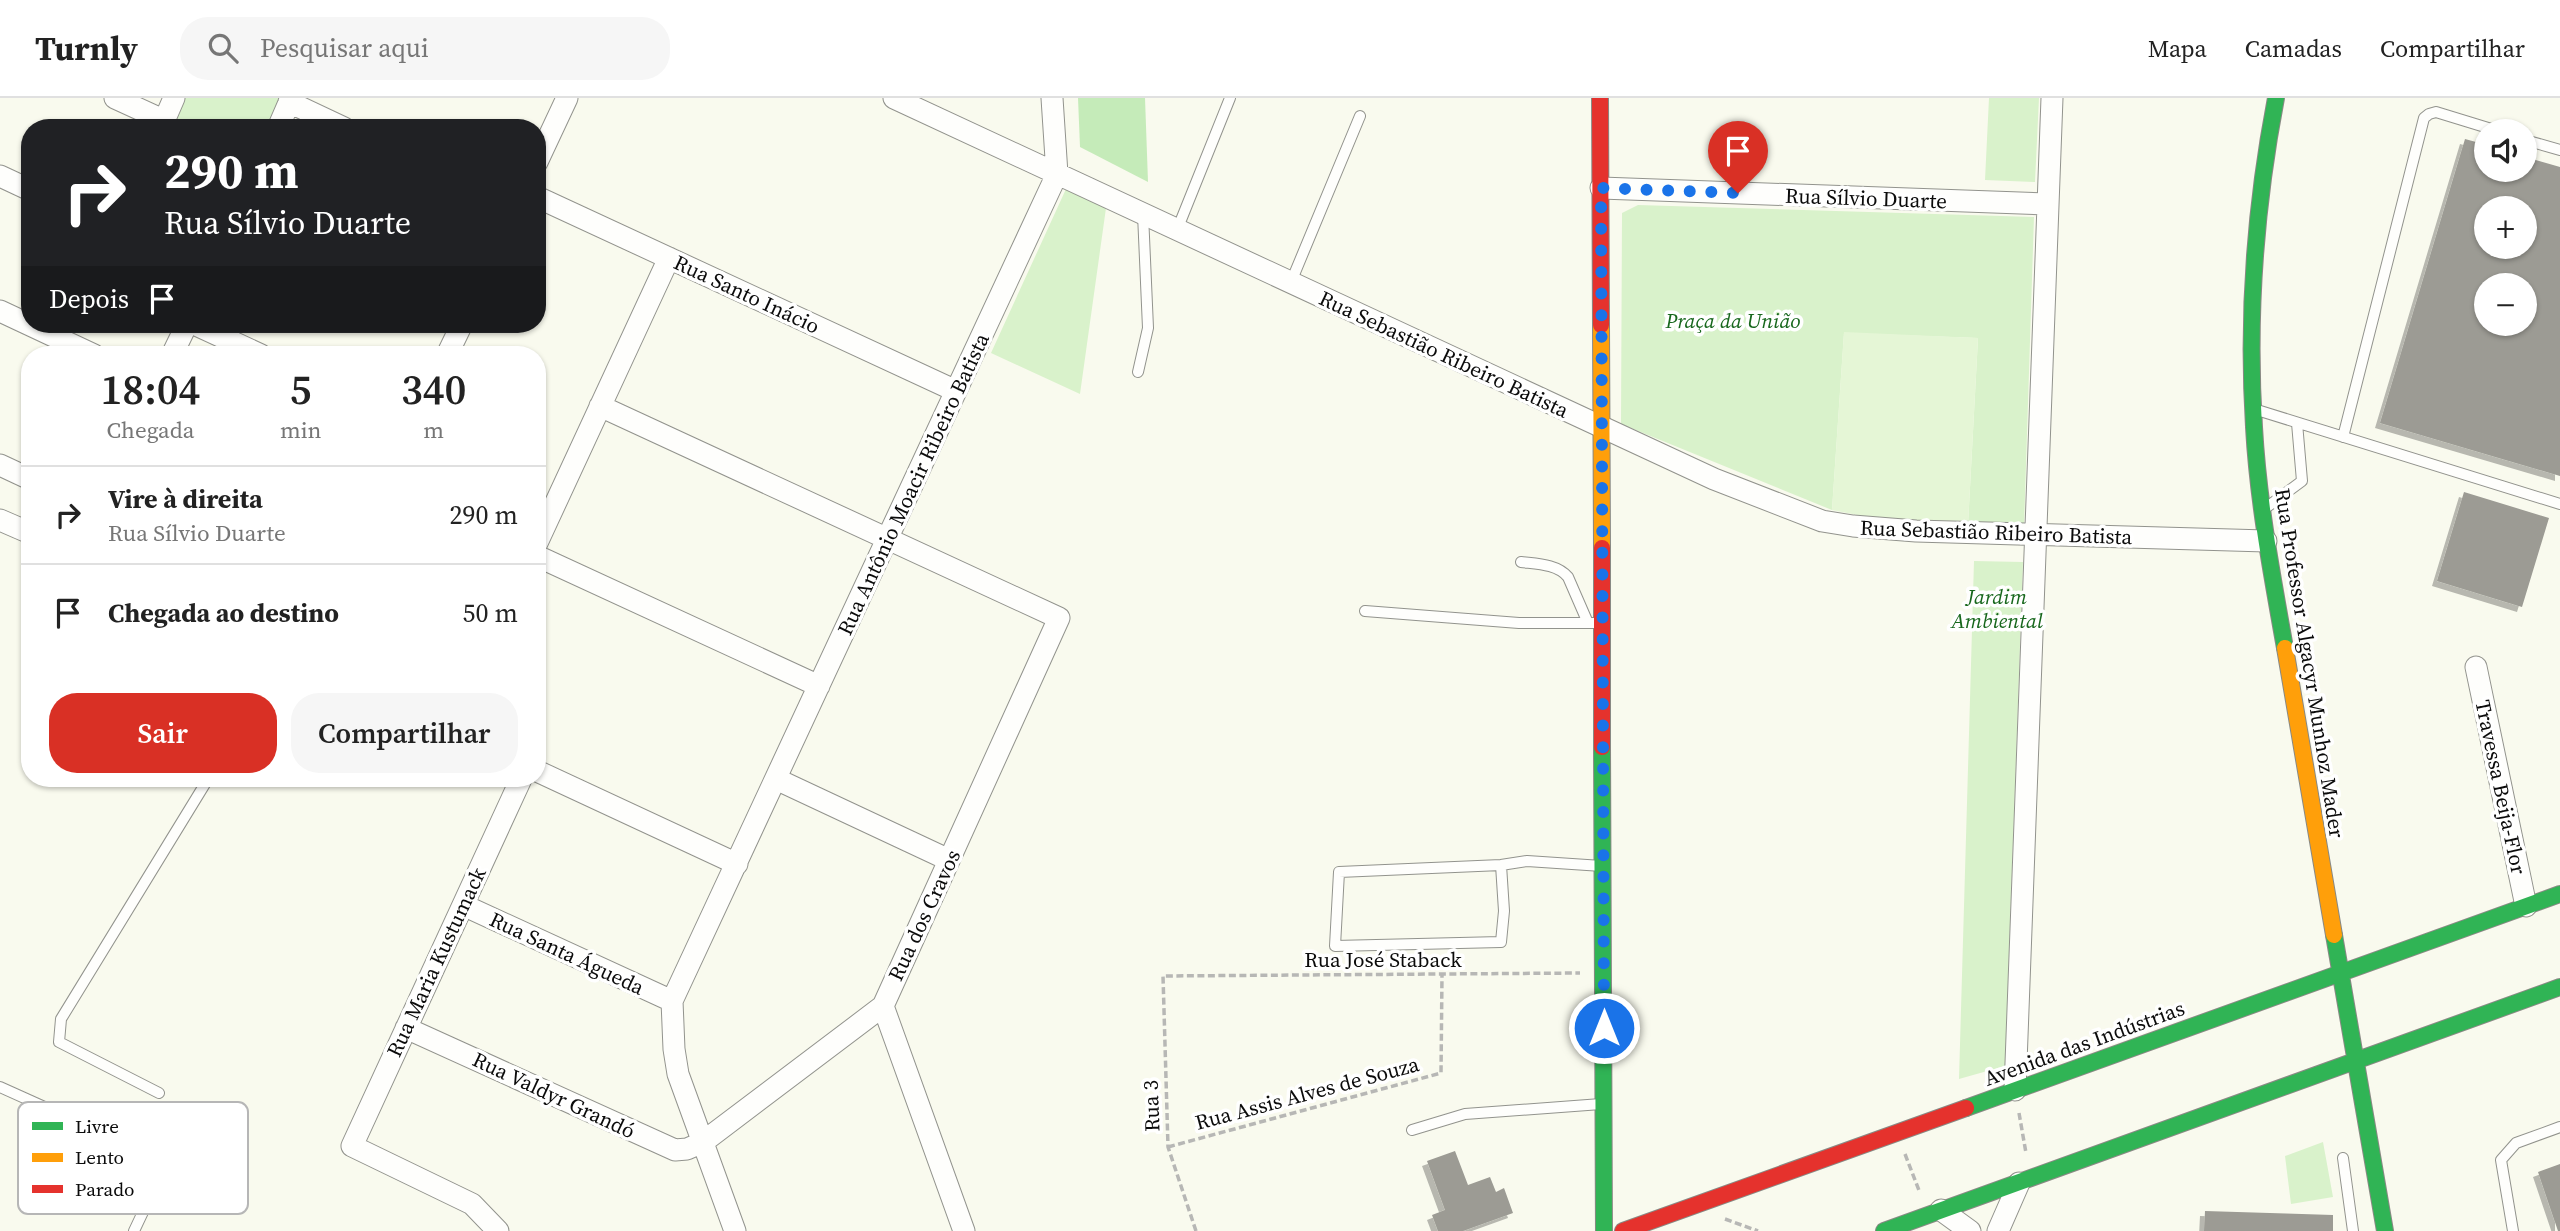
<!DOCTYPE html>
<html lang="pt">
<meta charset="utf-8">
<style>
body{margin:0;font-family:"Source Serif 4",serif;background:#f6f6f6;color:#222;height:100vh;display:flex;flex-direction:column;font-size:26px;white-space:nowrap}
*{box-sizing:border-box;margin:0}
p{font-size:23px;color:#767676}
.icon{flex:none;width:38px;height:38px;fill:none;stroke:currentColor;stroke-width:2;stroke-linecap:round;stroke-linejoin:round}
.map{position:relative;flex:1;overflow:hidden}
.drawer{position:absolute;left:21px;top:248px;width:525px;height:441px;display:flex;flex-direction:column;background:#fff;border-radius:28px;box-shadow:0 2px 5px #0004}
.drawer>*{flex:none}
.hud{position:absolute;left:21px;top:21px;width:525px;height:214px;border-radius:28px;box-shadow:0 2px 5px #0004;background:#202124;color:#fff;overflow:hidden}
.fabs{position:absolute;left:2474px;top:21px;display:grid;gap:14px}
.fabs a{display:grid;place-items:center;width:63px;height:63px;border-radius:50%;background:#fff;box-shadow:0 2px 5px #0004;font-size:35px}
.pin{position:absolute;display:grid;place-items:center;width:60px;height:60px;color:#fff;margin:-72px -30px;border-radius:50% 50% 50% 0;rotate:-45deg;box-shadow:0 0 7px #0007}
.pin .icon{rotate:45deg}
.me{position:absolute;width:77px;margin:-38px;rotate:0deg;stroke-linejoin:round;filter:drop-shadow(0 0 5px #0008)}
.turn{display:flex;align-items:center;gap:24px;height:147px;padding:0 28px;font-size:32px}
.turn .icon{width:91px;height:91px;stroke-width:2.5}
.turn b{display:block;font-size:49px;line-height:60px}
.then{display:flex;align-items:center;height:66px;padding:0 28px;background:#0003;gap:14px;font-size:26px}
.eta{display:flex;justify-content:space-evenly;align-items:center;height:119px;text-align:center}
.eta b{font-size:42px;font-weight:600;line-height:49px}
.action{display:flex;gap:14px;margin-top:auto;padding:14px 28px}
.action a{flex:1;height:80px;border-radius:28px;background:#d93025;color:#fff;font-size:28px;font-weight:600;line-height:80px;text-align:center}
.action a+a{background:#f6f6f6;color:#222}
ul{padding:0;list-style:none}
li{display:flex;align-items:center;gap:21px;height:98px;padding:0 28px;border-top:2px solid #e0e0e0}
li div{flex:1}
li b{display:block;font-size:26px}
li em{font-style:normal}
header{display:flex;align-items:center;gap:42px;box-sizing:border-box;height:98px;padding:0 35px;background:#fff;border-bottom:2px solid #e0e0e0}
header strong{font-size:33px}
nav{display:flex;gap:38px;margin-inline-start:auto;font-size:24px}
.search{width:490px;height:63px;background:#f6f6f6;display:flex;align-items:center;gap:18px;box-sizing:border-box;padding:0 24px;border-radius:28px;color:#767676;font-size:26px}
.map>svg:first-child{display:block}
</style>
<header>
<strong>Turnly</strong>
<div class="search"><svg class="icon" aria-label="search" viewBox="0 0 24 24"><circle cx="10" cy="10" r="6"/><path d="M15 15l6 6"/></svg>Pesquisar aqui</div>
<nav><a>Mapa</a><a>Camadas</a><a>Compartilhar</a></nav>
</header>
<div class="map">
<svg width="2560" height="1133" viewBox="0 0 2560 1133">
<defs>
<filter id="shadow"><feDropShadow dx="-5" dy="5" stdDeviation="0" flood-color="#0004"/></filter>
</defs>
<rect width="100%" height="100%" fill="#f9faee"/>
<path fill="#d9f2cb" d="M184,0H280L267,30H171Z
M1989,0H2039L2035,84L1985,82Z
M1066,91L1106,110L1080,296L991,255Z
M1638,107L2034,119L2024,429L1968,427L1978,240L1844,235L1832,412L1621,326L1622,115Z
M1974,463L2023,464L2005,968L1959,981Z
M2323,1044L2333,1099L2291,1106L2285,1058Z"/>
<path fill="#c5ebb9" d="M1078,0H1145L1148,84L1080,49Z"/>
<path fill="#e5f6d6" d="M1844,234L1978,240L1968,427L1873,420L1832,412Z"/>
<path fill="#9c9b94" fill-rule="evenodd" filter="url(#shadow)" d="M2465,41L2487,47V72H2525V59L2560,69V378L2380,325ZM2487,110H2525V149H2487ZM2487,187H2525V226H2487Z
M2464,394L2549,420L2522,509L2437,483Z
M1455,1053L1468,1087L1490,1079L1496,1094L1504,1090L1513,1115L1463,1133H1438L1432,1117L1445,1112L1427,1063Z
M2560,1066V1133H2558L2538,1074Z
M2205,1113L2333,1117V1133H2204Z"/>
<g fill="none" stroke-linecap="round" stroke-linejoin="round">
<g stroke="#92938d" stroke-width="12">
<path id="lane" d="M2525,42L2560,52
M1177,132L1230,0
M1291,184L1360,18
M1138,274L1148,230L1143,116
M2257,312L2560,406
M2343,339L2424,20L2429,16L2436,14L2498,33
M2267,409L2302,383L2297,325
M1521,464C1537,466 1557,466 1568,479L1588,525
M1365,513L1519,525H1600
M1501,767L1504,813L1501,844L1335,848L1339,774L1501,767L1527,763L1602,768
M0,989L149,1056L159,1065L160,1078L134,1133
M159,995L59,944L61,921L208,681
M1412,1032L1465,1016L1601,1006
M2343,1060L2353,1133
M2513,1133L2501,1062L2516,1045L2560,1029"/>
</g>
<g stroke="#92938d" stroke-width="23">
<path id="street" d="M115,0L163,22
M894,0L1714,381L1822,423L1853,428L1916,433L2266,443
M289,4L344,30
M161,30L174,0
M278,30L291,0
M537,64L567,0
M0,78L30,92
M1601,90L2048,106
M537,99L956,293
M0,213L94,257
M194,226L261,257
M172,257L187,226
M447,257L462,226
M0,367L30,381
M0,422L30,435
M537,445L669,160
M537,458L819,588
M2476,569L2526,808
M537,673L737,766
M776,681L949,762
M463,807L672,903
M883,908L964,1133
M406,930L675,1052L687,1051L703,1044L883,908L1059,520L600,308
M2015,992L2052,0
M1941,1112L1970,1133
M498,1133L472,1106L352,1048L521,681
M735,1133L678,976L674,951L672,903L1057,76L1052,0
M1998,1133L2019,1085"/>
</g>
<g stroke="#898984" stroke-width="18">
<path id="fast" d="M2276,0C2255,109 2247,217 2254,329C2258,403 2272,477 2285,550
M1602,649L1604,1133
M2334,837L2385,1133
M1966,1010L2560,796
M1884,1133L2560,889"/>
</g>
<g stroke="#898984" stroke-width="18">
<path id="slow" d="M1601,227L1602,450
M2285,550L2334,837"/>
</g>
<g stroke="#898984" stroke-width="18">
<path id="jam" d="M1600,0L1601,227
M1602,450V649
M1623,1133L1966,1010"/>
</g>
<path stroke="#b7b7b5" stroke-width="3.5" stroke-dasharray="7 3.5" stroke-linecap="butt" d="M2019,1015L2026,1055
M1168,1049L1441,975L1442,877
M1905,1056L1920,1095
M1725,1121L1758,1133
M1196,1133L1168,1049L1163,878L1580,875"/>
<use href="#lane" stroke="#fefefc" stroke-width="10"/>
<use href="#street" stroke="#fefefc" stroke-width="21"/>
<use href="#fast" stroke="#30b455" stroke-width="16"/>
<use href="#slow" stroke="#ff9f0a" stroke-width="16"/>
<use href="#jam" stroke="#e5322d" stroke-width="16"/>
</g>
<g fill="none" stroke-linecap="round" stroke-linejoin="round">
<path stroke="#1a73e8" stroke-width="12" stroke-dasharray="0 21.6" d="M1604,930L1601,90L1738,95"/>
</g>
<g text-anchor="middle" dominant-baseline="central" stroke-width="7" stroke-linejoin="round" paint-order="stroke">
<g font-size="21" fill="#0b0b0b" stroke="#fff">
<text transform="translate(1866 100) rotate(2)">Rua Sílvio Duarte</text>
<text transform="translate(747 196) rotate(25)">Rua Santo Inácio</text>
<text transform="translate(1444 256) rotate(25)">Rua Sebastião Ribeiro Batista</text>
<text transform="translate(913 386) rotate(-65)">Rua Antônio Moacir Ribeiro Batista</text>
<text transform="translate(1996 434) rotate(2)">Rua Sebastião Ribeiro Batista</text>
<text transform="translate(2310 565) rotate(81)">Rua Professor Algacyr Munhoz Mader</text>
<text transform="translate(2501 689) rotate(78)">Travessa Beija-Flor</text>
<text transform="translate(924 817) rotate(-65)">Rua dos Cravos</text>
<text transform="translate(567 855) rotate(25)">Rua Santa Águeda</text>
<text x="1383" y="861">Rua José Staback</text>
<text transform="translate(436 864) rotate(-65)">Rua Maria Kustumack</text>
<text transform="translate(2084 945) rotate(-20)">Avenida das Indústrias</text>
<text transform="translate(1307 995) rotate(-15)">Rua Assis Alves de Souza</text>
<text transform="translate(554 997) rotate(25)">Rua Valdyr Grandó</text>
<text transform="translate(1151 1008) rotate(-92)">Rua 3</text>
</g>
<g font-size="21" font-style="italic" fill="#17671c" stroke="#fff">
<text x="1733" y="222">Praça da União</text>
<text x="1997" y="498">Jardim<tspan x="1997" dy="24">Ambiental</tspan></text>
</g>
</g>
<rect x="18" y="1004" width="230" height="112" rx="10" fill="#fff" stroke="#b6b6b6" stroke-width="2"/>
<rect x="32" y="1024" width="31" height="8" fill="#30b455"/>
<rect x="32" y="1055" width="31" height="9" fill="#ff9f0a"/>
<rect x="32" y="1087" width="31" height="8" fill="#e5322d"/>
<g font-size="19" fill="#0b0b0b">
<text x="75" y="1035">Livre</text>
<text x="75" y="1066">Lento</text>
<text x="75" y="1098">Parado</text>
</g>
</svg>
<div class="fabs">
<a><svg class="icon" aria-label="sound" viewBox="0 0 24 24"><path d="M4 9h4l5-4v14l-5-4H4zM17 9q2 3 0 6"/></svg></a>
<a>+</a>
<a>−</a>
</div>
<div class="pin" style="left:1738px;top:95px;background:#d93025"><svg class="icon" aria-label="arrive" viewBox="0 0 24 24"><path d="M6 21V4h12l-3 4 3 4H6"/></svg></div>
<svg class="me" style="left:1604px;top:930px" viewBox="-20 -20 40 40"><circle r="17" fill="#1a73e8" stroke="#fff" stroke-width="3"/><path d="M0-11L8 9 0 5-8 9z" fill="#fff"/></svg>
<div class="hud">
<div class="turn"><svg class="icon" aria-label="right" viewBox="0 0 24 24"><path d="M7 20v-9h11M14 6l5 5-5 5"/></svg><div><b>290 m</b>Rua Sílvio Duarte</div></div>
<div class="then">Depois<svg class="icon" aria-label="arrive" viewBox="0 0 24 24"><path d="M6 21V4h12l-3 4 3 4H6"/></svg></div>
</div>
<section class="drawer">
<div class="eta">
<div><b>18:04</b><p>Chegada</p></div>
<div><b>5</b><p>min</p></div>
<div><b>340</b><p>m</p></div>
</div>
<ul>
<li><svg class="icon" aria-label="right" viewBox="0 0 24 24"><path d="M7 20v-9h11M14 6l5 5-5 5"/></svg><div><b>Vire à direita</b><p>Rua Sílvio Duarte</p></div><em>290 m</em></li>
<li><svg class="icon" aria-label="arrive" viewBox="0 0 24 24"><path d="M6 21V4h12l-3 4 3 4H6"/></svg><div><b>Chegada ao destino</b></div><em>50 m</em></li>
</ul>
<div class="action"><a>Sair</a><a>Compartilhar</a></div>
</section>
</div>
